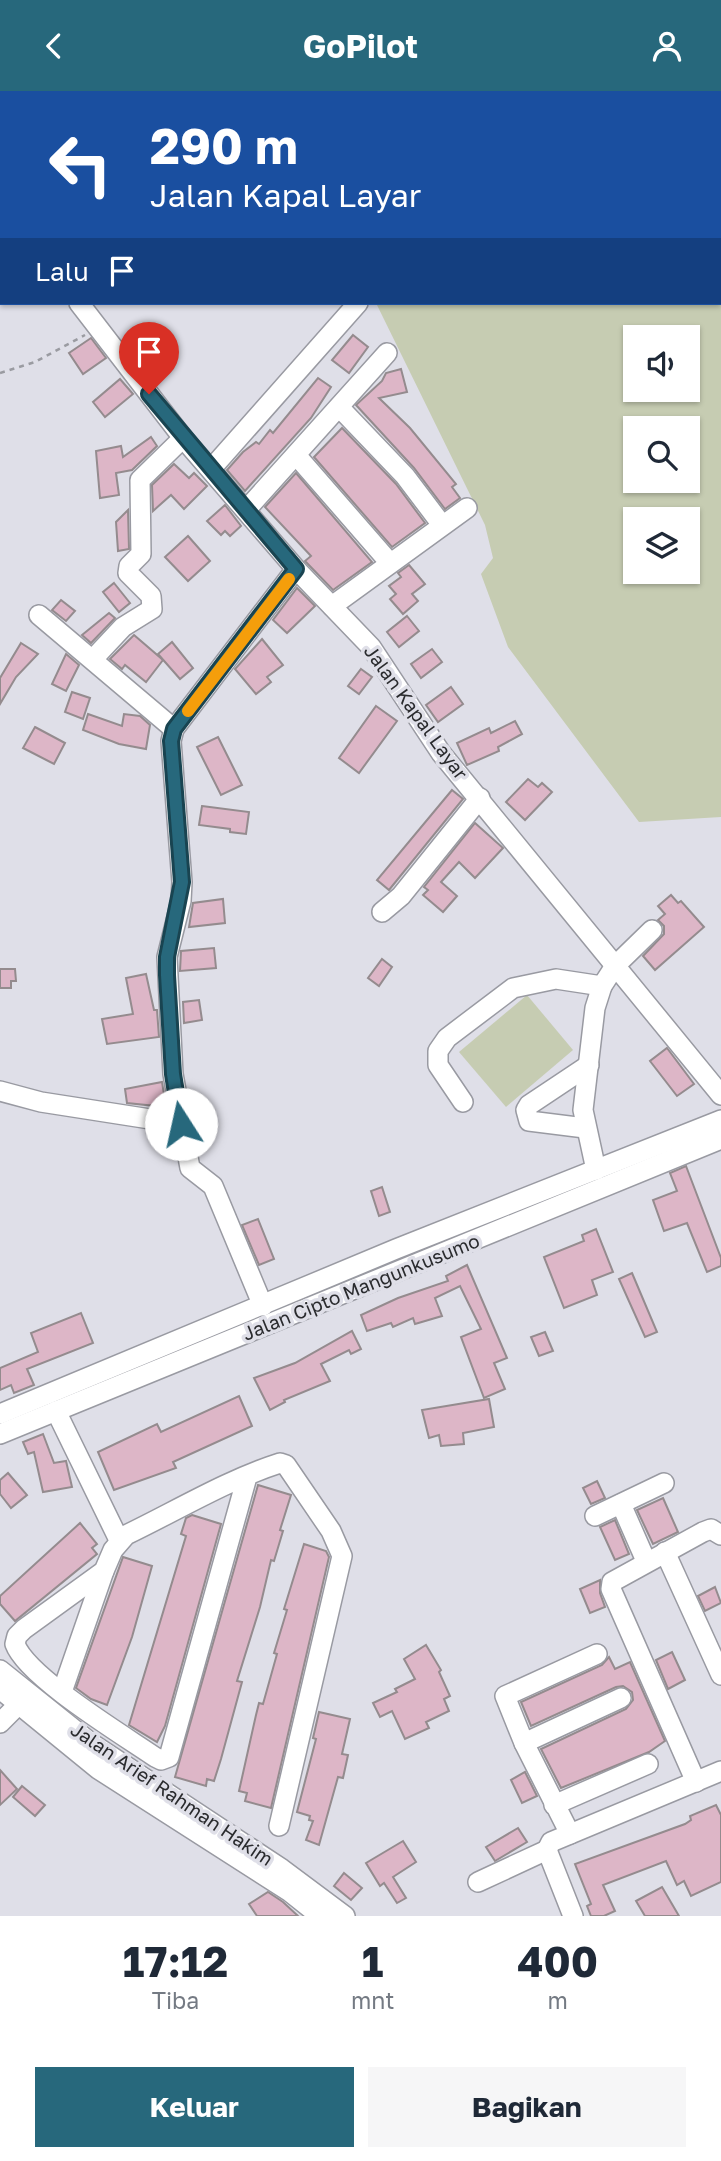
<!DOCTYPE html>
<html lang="id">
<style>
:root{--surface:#fff;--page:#f6f6f7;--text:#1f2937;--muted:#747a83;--accent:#27687c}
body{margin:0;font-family:"Golos Text",sans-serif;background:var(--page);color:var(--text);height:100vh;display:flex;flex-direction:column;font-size:26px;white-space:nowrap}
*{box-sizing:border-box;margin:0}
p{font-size:23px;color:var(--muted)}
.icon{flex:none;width:38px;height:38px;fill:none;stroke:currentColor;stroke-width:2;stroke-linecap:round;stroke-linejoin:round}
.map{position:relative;height:1825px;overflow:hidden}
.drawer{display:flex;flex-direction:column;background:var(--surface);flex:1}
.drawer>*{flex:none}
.top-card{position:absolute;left:0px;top:0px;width:721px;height:214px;box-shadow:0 2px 5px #0004;background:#1a4fa0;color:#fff;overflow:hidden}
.fabs{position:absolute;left:623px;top:234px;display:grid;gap:14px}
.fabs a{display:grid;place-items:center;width:77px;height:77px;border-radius:0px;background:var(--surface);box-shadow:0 2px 5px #0004;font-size:35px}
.pin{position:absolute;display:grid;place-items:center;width:60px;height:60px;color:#fff;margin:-72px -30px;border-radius:50% 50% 50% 0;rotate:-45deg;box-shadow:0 0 7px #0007}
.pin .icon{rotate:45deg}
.me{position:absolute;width:77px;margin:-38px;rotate:350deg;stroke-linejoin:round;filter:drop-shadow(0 0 5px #0008)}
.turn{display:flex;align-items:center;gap:24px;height:147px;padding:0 35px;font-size:32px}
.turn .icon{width:91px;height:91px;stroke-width:2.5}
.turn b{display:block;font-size:49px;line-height:60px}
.then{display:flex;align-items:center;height:66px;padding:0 35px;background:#0003;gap:14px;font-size:26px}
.eta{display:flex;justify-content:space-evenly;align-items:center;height:119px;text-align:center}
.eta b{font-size:42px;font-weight:700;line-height:49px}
.cta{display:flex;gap:14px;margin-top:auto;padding:14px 35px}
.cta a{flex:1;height:80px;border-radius:0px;background:var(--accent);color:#fff;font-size:28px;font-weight:700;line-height:80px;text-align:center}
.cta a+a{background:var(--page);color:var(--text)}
header{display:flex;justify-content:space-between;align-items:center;height:91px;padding:0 35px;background:var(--accent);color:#fff;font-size:32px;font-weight:700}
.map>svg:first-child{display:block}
</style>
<header><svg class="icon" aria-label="back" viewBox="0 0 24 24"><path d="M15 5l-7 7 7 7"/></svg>GoPilot<svg class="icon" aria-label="person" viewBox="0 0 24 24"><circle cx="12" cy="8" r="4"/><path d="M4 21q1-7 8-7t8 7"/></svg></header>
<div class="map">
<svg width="721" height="1825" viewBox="0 0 721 1825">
<rect width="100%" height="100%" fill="#dfdfe8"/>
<g fill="#c6ccb2" fill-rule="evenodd">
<path d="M206,0H721V726L639,731L508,556L481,483L493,467L485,434L376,212H719V2ZM635,247H688V299H635ZM635,338H688V390H635ZM635,429H688V481H635Z"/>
<path d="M527,904L573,959L506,1016L459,961Z"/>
</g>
<g fill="#ddb6c7" stroke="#948b8e" stroke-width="2">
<path d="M153,234L166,252L148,264L136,247Z"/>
<path d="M353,244L368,256L349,282L332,269Z"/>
<path d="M91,247L106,267L83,283L69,262Z"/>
<path d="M401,278L407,301L379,307L410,337L456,393L452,396L460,407L445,418L414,377L356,314L382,290L386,282Z"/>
<path d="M318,287L331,296L311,327L245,400L227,379L243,361L256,351L259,353L270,339L273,342Z"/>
<path d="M120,288L133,303L105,326L93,311Z"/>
<path d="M342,337L396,393L425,432L392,456L314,366Z"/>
<path d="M151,346L157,355L132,379L116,382L119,404L100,407L96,360L121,355L123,366Z"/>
<path d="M174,373L189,387L194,382L207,395L184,418L171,404L153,420L152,394Z"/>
<path d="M296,382L372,471L333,499L305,470L311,465L265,416Z"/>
<path d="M225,414L241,435L230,445L225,440L221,444L207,430Z"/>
<path d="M128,419L129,458L118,460L116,431Z"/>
<path d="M188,445L210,470L188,490L165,466Z"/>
<path d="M409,474L425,493L412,503L418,510L403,523L390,508L396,503L389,495L401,486L398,482Z"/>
<path d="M114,492L130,512L119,521L103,501Z"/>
<path d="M297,497L315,515L287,542L273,529Z"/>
<path d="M61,509L75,520L66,530L52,519Z"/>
<path d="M109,522L115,527L91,552L82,544Z"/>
<path d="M407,525L419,540L399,556L387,541Z"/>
<path d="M134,544L163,569L146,591L125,574L122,578L110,568Z"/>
<path d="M262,548L283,574L267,586L271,591L256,603L235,578Z"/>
<path d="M172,551L193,577L180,588L158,563Z"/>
<path d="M21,552L38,563L16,586L0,613V587Z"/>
<path d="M432,558L442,571L421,587L411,573Z"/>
<path d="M66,563L79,574L66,600L52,593Z"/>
<path d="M361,578L372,586L359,603L348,595Z"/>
<path d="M451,596L463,613L438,631L426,614Z"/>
<path d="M72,601L90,607L83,628L65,621Z"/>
<path d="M376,615L397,630L359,682L339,667Z"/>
<path d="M88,623L122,635L124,623L140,625L150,634L146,658L119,653L83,639Z"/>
<path d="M515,630L522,643L498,656L499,660L467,674L457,652L489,637L491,642Z"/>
<path d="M35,636L65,652L54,673L23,657Z"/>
<path d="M218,646L242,694L221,704L197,656Z"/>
<path d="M528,688L538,696L542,692L552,701L525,729L506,711Z"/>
<path d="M452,699L463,708L389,799L377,789Z"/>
<path d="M202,715L249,721L246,743L230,741V738L199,734Z"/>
<path d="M475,732L503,757L475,787L459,771L441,791L457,805L443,821L423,804L428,799L424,796Z"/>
<path d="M671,804L678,812L681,810L704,836L655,879L643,865L664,843V835L658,829L665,823L658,815Z"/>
<path d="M223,808L225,832L189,836L193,812Z"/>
<path d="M214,857L216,877L180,880L181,860Z"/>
<path d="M382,868L392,876L379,895L368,887Z"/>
<path d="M0,878H15L16,890H11V897H0Z"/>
<path d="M146,883L154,919H157L159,946L107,953L102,928L133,923L126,887Z"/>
<path d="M199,909L202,929L184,932L183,911Z"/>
<path d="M667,957L694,993L677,1005L650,970Z"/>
<path d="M162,991L166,1016L127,1012L125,998Z"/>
<path d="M686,1075L721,1167V1175L707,1181L687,1132L664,1140L653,1109L677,1100L670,1082Z"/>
<path d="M382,1096L390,1121L379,1125L371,1100Z"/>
<path d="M258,1128L274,1168L259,1174L242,1134Z"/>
<path d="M596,1138L613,1181L592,1189L597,1204L564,1217L544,1166L584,1150L582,1144Z"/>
<path d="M467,1174L507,1267L494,1272L505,1298L484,1307L461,1246L481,1238L460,1195L435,1207L442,1225L415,1233L413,1227L393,1236L391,1232L367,1240L361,1224L398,1207L448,1190L446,1185Z"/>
<path d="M632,1182L657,1241L645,1246L619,1188Z"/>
<path d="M81,1222L93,1252L27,1278L34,1294L14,1302L11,1294L0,1299V1277L38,1261L31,1242Z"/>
<path d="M352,1240L361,1258L351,1263L349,1259L321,1273L330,1290L284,1309L285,1311L270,1319L254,1287L295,1272Z"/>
<path d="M545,1241L553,1260L539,1265L531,1246Z"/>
<path d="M239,1305L252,1335L173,1371L176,1377L114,1399L98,1361L157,1333L161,1341Z"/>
<path d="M489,1308L494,1336L463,1342L464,1353L441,1355L439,1344L429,1347L422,1319Z"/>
<path d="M43,1343L54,1372L66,1370L72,1396L43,1401L34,1361L28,1363L23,1351Z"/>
<path d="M8,1382L27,1404L11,1417L0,1403V1389Z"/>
<path d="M597,1390L605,1407L591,1413L583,1397Z"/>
<path d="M258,1394L291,1404L280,1439L283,1440L274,1470L271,1469L260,1516L237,1590L242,1591L221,1668L214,1690L207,1688L206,1695L175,1686Z"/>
<path d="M663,1407L678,1441L653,1453L637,1419Z"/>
<path d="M192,1424L221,1433L165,1635L157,1651L129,1634L186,1445L181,1443L186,1427Z"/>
<path d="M615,1429L629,1463L615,1469L600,1436Z"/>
<path d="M80,1432L97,1453L92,1457L97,1463L15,1530L0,1513V1505Z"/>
<path d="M304,1453L326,1460L329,1466L271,1717L245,1710L247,1702L239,1700L256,1624L259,1612L263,1613L277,1563L274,1562L287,1519L284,1518Z"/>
<path d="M123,1466L152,1475L132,1546L107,1614L91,1608L76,1597Z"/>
<path d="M600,1489V1502L605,1516L590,1522L580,1498Z"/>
<path d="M715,1496L721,1512L705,1520L698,1505Z"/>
<path d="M426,1554L441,1579L439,1581L450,1605L444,1608L449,1620L426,1631L429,1637L405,1648L392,1620L380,1626L373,1612L397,1601L395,1598L415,1588L404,1568Z"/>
<path d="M672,1561L685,1589L668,1598L656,1569Z"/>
<path d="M609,1566L615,1578L630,1571L665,1650L649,1661L561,1697L541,1658L626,1618L633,1609L632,1601L623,1595L616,1596L531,1635L521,1611L602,1574Z"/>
<path d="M319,1621L350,1628L342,1663L348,1664L343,1687L338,1686L319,1754L306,1749L313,1730L309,1729L310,1725L297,1721L316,1648L313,1647Z"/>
<path d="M0,1679L17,1698L0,1714Z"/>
<path d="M525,1681L537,1705L522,1712L511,1689Z"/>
<path d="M22,1695L45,1714L35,1725L13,1706Z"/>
<path d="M716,1714L721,1724V1791L691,1805L684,1790L677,1794L666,1770L603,1794L615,1820L604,1825H591L587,1815L591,1813L575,1773L685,1733L691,1729L690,1725Z"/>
<path d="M518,1737L527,1751L495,1770L486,1756Z"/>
<path d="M403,1750L416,1771L393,1786L406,1807L397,1812L384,1792L380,1795L366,1772Z"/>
<path d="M344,1782L362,1797L351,1809L334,1795Z"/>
<path d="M662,1796L679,1825H645L636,1810Z"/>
<path d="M268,1801L283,1811L298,1825H257L249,1813Z"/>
</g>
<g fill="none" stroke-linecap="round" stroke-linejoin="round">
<g stroke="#999aa2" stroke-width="22">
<g id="minor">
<path d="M0,90L2,93"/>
<path d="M79,212L183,347L296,478L371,556L441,662L721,1004"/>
<path d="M339,316L405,385L442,434"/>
<path d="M296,364L390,472"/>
<path d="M212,377L358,212"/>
<path d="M246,419L387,262"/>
<path d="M332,515L467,417"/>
<path d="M39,524L174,638"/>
<path d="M93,568L123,536L152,518L151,505L128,482L129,475L141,463L140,389L183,347"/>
<path d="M382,821L401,805L480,707"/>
<path d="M0,1000L41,1011L182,1033"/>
<path d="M463,1011L438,974V960L447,947L513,897L556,888L602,895"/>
<path d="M585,1037L529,1030L526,1019L529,1014L589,974"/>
<path d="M596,1079L583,1019L595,917L602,895L615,875L652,839"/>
<path d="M263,1215L213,1095L190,1077L173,983L167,866L181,810L182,791L171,650L174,638L296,478"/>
<path d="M56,1320L119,1449"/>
<path d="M0,1323L396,1158L721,1029"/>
<path d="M0,1343L721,1048"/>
<path d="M247,1386L169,1666L161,1669L155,1666C123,1644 27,1586 15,1553L17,1545L24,1538L104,1480L113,1459L126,1444C176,1420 227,1389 280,1372L286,1374L331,1440L342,1465L279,1735"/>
<path d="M621,1413L646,1470"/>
<path d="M595,1425L664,1392"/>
<path d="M665,1461L721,1584"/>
<path d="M0,1579L91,1652L282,1778L345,1825"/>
<path d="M0,1598L98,1678L290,1801L320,1825"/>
<path d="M62,1601L104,1480"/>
<path d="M0,1632L19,1613"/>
<path d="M524,1652L621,1607"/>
<path d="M696,1691L611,1498L612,1491L703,1441L711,1438L721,1444"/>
<path d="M554,1714L648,1673"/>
<path d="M570,1743L524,1652L505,1605L597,1563"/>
<path d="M478,1791L547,1759"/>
<path d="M573,1825L547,1759L551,1751L721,1680"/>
</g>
</g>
<path stroke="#9a9ba1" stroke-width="2.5" stroke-dasharray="5 5" stroke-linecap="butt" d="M0,282L35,271L85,244"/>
<use href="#minor" stroke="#fff" stroke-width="19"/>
</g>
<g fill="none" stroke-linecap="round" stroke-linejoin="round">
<g stroke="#194451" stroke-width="18">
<path id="route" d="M149,303L296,478L174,638L171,650L182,791L167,866V884L173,983L181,1033"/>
</g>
<use href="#route" stroke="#27687c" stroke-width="12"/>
<path stroke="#f59e0b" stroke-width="12" d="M188,620L289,488"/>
</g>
<g text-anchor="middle" stroke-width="7" stroke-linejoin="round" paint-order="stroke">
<g font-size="19" fill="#2a2b2e" stroke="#dfdfe8">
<text transform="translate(416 621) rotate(54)" y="7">Jalan Kapal Layar</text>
<text transform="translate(361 1196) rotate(-22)" y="7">Jalan Cipto Mangunkusumo</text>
<text transform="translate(172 1703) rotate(34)" y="7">Jalan Arief Rahman Hakim</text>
</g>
</g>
</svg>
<div class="fabs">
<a><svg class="icon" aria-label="sound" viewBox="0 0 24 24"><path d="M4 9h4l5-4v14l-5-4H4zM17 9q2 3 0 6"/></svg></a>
<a><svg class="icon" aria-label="search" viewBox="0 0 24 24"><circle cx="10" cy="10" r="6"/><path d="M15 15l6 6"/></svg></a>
<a><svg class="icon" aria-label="layers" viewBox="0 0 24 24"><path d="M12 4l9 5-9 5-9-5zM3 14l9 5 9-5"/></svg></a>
</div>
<div class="pin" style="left:149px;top:303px;background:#d93025"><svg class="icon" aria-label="arrive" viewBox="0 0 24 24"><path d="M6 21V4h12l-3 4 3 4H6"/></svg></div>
<svg class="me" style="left:181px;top:1033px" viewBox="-20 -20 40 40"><circle r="19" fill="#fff"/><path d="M0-13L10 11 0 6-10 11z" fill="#27687c"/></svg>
<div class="top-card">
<div class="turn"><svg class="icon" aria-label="left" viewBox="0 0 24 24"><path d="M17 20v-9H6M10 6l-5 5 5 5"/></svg><div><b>290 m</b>Jalan Kapal Layar</div></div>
<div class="then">Lalu<svg class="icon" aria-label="arrive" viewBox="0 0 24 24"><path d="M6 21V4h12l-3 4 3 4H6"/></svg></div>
</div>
</div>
<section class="drawer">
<div class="eta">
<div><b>17:12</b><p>Tiba</p></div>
<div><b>1</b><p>mnt</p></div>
<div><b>400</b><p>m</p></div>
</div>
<div class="cta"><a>Keluar</a><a>Bagikan</a></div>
</section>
